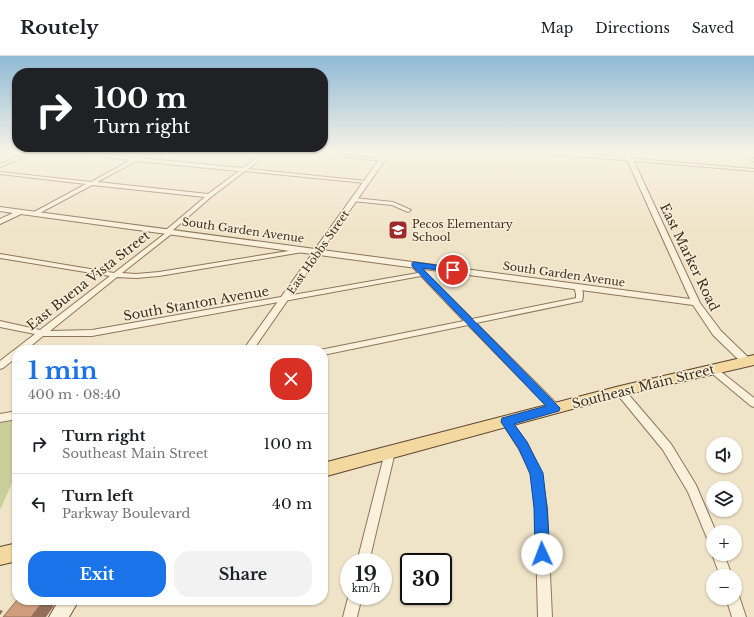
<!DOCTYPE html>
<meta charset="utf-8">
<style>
:root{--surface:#fff;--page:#f2f2f2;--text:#202124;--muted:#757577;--line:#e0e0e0;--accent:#1a73e8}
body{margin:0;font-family:"Libre Baskerville",serif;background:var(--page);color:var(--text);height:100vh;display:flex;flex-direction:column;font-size:15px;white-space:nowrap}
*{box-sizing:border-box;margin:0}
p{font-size:13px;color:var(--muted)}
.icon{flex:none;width:22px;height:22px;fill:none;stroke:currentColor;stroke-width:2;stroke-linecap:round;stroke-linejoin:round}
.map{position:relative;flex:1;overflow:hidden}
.panel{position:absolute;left:12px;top:289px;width:316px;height:260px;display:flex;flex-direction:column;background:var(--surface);border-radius:16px;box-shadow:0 1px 3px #0004}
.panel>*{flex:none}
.banner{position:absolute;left:12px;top:12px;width:316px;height:84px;border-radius:16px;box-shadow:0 1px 3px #0004;background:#202124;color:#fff;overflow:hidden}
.fabs{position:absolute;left:706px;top:381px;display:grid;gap:8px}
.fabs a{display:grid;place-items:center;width:36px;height:36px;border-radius:50%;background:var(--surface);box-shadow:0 1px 3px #0004;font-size:20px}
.speed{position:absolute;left:340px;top:497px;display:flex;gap:8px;font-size:20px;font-weight:700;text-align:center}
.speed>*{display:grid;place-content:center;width:52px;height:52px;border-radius:50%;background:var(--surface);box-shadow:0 1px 3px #0004;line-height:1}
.speed small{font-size:10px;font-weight:400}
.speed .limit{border:2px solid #111;border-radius:6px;background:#fff;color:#111}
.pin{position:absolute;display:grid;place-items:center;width:34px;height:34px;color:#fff;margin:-17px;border:2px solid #fff;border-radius:50%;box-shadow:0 1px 4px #0007}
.me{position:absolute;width:44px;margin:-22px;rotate:358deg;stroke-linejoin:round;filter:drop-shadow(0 0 3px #0008)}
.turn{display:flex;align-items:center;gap:14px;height:84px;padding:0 16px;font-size:18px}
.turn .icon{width:52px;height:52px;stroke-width:2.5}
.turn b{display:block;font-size:28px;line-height:34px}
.round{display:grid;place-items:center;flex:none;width:42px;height:42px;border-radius:16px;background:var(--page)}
.overview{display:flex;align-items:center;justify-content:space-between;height:68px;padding:0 16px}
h1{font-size:24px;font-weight:700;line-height:30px;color:var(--accent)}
.primary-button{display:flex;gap:8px;margin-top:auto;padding:8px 16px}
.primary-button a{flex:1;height:46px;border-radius:16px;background:var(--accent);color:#fff;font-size:16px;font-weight:700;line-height:46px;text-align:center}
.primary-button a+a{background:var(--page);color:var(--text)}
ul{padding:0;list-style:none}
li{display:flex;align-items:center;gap:12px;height:60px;padding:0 16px;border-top:1px solid var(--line)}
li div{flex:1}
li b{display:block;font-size:15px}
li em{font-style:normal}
header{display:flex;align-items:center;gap:24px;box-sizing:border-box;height:56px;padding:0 20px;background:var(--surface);border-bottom:1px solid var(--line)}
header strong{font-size:19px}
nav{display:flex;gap:22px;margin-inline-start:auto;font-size:14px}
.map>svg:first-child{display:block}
</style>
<header>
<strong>Routely</strong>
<nav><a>Map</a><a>Directions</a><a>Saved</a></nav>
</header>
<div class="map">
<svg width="754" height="561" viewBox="0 0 754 561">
<rect width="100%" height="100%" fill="#f0e4c8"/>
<path fill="#c9cf9b" d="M17,364V416L0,454V367Z"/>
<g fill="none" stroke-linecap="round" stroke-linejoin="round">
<g stroke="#8d765c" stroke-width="2">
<g id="minor">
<path d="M27,97H33L0,111V108Z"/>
<path d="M72,97H87L135,102L144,97H149L140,102L243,112L263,97H268L248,113L366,125L368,126L366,127L245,115L211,141L173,174L175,175L174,176L122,217L136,218L159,216L307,192L310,194L309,195L159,220L136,222L117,221L50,275L92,274L418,217L411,209L414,207L426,217L472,263L576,242V238L574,230L577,228C583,230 584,239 582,245L476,267L558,349L560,352L558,355L555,356L552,355L468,269L323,299V294H320L464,265L421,220L92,280H43L26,294H17V301L3,312L0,313V305L35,278L0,271V265L40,274L110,220L0,202V198L114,217L167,176L165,175L166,174L205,141L92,129L36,159L33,157L34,156L86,128L0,118V116L91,126L131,104ZM136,105L239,115L208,138L97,126Z"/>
<path d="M306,97H322L382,103L384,104L382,105Z"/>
<path d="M550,97H568L754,113V115L552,98Z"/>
<path d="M744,97H748L754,103V106Z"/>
<path d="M354,142L393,146L411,154L408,156L392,149L352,145V143Z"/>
<path d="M712,310L715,311L754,342V351L751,350L709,315L708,313L709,311Z"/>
<path d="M620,331L623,332L671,388L696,429L716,476H713V489L709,487L688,436L663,394L617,338L615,335L617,332Z"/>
<path d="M17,355V363L0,366V358Z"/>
<path d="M506,361L509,362L527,387L541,417L547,452L552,561H538L535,452L531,417L519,393L501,365L503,362Z"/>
<path d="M390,391L394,393L395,396L369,506H357L385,396L386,393Z"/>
<path d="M713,495V498H724L732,520H720L712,498Z"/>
<path d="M735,536L738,537L746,561H732L726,542H735Z"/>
<path d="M349,538V540H362L357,561H343Z"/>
</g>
</g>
<g stroke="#8d765c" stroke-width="2">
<path id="tertiary" d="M384,97H390L322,194L690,243L624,97H630L700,247L721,275L752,305L751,308H743L713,279L693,249L319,199L253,294H243L312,198L21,158L0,168V163L13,157L0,155V151L315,193Z"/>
</g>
<g stroke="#6f573f" stroke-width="2">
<path id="secondary" d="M59,544H79L69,561H49Z"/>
</g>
<g stroke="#5b4430" stroke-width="2">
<g id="primary">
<path d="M754,299V309L620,340L323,421V407L620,330Z"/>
<path d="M17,487V505L0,509V491Z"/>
</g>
</g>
<use href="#minor" fill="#faf1dc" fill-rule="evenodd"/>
<use href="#tertiary" fill="#faf1dc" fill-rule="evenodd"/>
<use href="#secondary" fill="#faf1dc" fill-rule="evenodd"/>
<use href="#primary" fill="#f3d9a0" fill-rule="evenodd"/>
</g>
<g fill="#916f58">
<path d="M44,544L54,550L46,561H31Z"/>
<path d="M0,554L3,555L0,559Z"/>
</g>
<path fill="#cf9f7d" stroke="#916f58" d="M17,544H44L31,561H3Z"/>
<linearGradient id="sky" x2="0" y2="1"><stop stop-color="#8fbad6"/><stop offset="0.55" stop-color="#f8f3e6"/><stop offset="1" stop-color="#f8f3e6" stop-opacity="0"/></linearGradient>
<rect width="754" height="176" fill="url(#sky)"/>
<path fill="#1a73e8" stroke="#114b97" d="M414,206L456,212V215L453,216L422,212L560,352L559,355L514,368L527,386L543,417L547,452L550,498L547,504L542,506L537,504L535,498L534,452L530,418L519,393L501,366L502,362L506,361L546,350L412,210V207Z"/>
<defs>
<g id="school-square" transform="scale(1)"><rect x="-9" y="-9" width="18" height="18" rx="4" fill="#9e2a2b" stroke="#f7eed8"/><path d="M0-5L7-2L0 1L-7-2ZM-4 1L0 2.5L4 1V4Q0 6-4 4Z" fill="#fff"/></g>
</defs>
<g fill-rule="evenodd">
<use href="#school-square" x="398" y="174"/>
</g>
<g text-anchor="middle" stroke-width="3" stroke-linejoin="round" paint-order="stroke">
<g font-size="11" fill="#3d2e20" stroke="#f7eed8" text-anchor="start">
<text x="412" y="172">Pecos Elementary<tspan x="412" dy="13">School</tspan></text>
</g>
<g font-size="11" fill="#3d2e20" stroke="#f7eed8">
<text transform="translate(243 174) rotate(8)" y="4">South Garden Avenue</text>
<text transform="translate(318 196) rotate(-55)" y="4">East Hobbs Street</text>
<text transform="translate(564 218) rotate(8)" y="4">South Garden Avenue</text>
</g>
<g font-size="13" fill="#3d2e20" stroke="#f7eed8">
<text transform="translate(690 201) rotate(64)" y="5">East Marker Road</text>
<text transform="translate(88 224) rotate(-38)" y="5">East Buena Vista Street</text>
<text transform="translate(196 247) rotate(-10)" y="5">South Stanton Avenue</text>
<text transform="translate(643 330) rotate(-14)" y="5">Southeast Main Street</text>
</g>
</g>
</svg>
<div class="fabs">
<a><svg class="icon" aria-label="sound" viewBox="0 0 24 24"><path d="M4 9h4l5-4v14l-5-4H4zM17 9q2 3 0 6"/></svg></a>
<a><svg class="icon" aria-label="layers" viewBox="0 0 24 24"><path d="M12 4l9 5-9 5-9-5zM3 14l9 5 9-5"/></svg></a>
<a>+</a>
<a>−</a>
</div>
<div class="speed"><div>19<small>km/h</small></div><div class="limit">30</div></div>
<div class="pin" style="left:453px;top:214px;background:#d93025"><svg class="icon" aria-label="arrive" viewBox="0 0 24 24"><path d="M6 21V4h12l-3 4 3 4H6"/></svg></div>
<svg class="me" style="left:542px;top:498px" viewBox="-20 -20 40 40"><circle r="19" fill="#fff"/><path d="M0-13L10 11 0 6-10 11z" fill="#1a73e8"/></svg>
<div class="banner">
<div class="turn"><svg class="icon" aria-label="right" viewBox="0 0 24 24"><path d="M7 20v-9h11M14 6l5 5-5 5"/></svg><div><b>100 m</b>Turn right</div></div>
</div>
<section class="panel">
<div class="overview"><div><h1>1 min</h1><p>400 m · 08:40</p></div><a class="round" style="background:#d93025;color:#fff"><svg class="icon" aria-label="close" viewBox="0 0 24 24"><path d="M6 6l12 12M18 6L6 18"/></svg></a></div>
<ul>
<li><svg class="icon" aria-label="right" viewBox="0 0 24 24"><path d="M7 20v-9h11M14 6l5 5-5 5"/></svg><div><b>Turn right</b><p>Southeast Main Street</p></div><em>100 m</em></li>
<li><svg class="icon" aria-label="left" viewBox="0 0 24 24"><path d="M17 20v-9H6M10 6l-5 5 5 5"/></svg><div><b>Turn left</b><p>Parkway Boulevard</p></div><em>40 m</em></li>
</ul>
<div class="primary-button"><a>Exit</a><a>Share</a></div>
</section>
</div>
